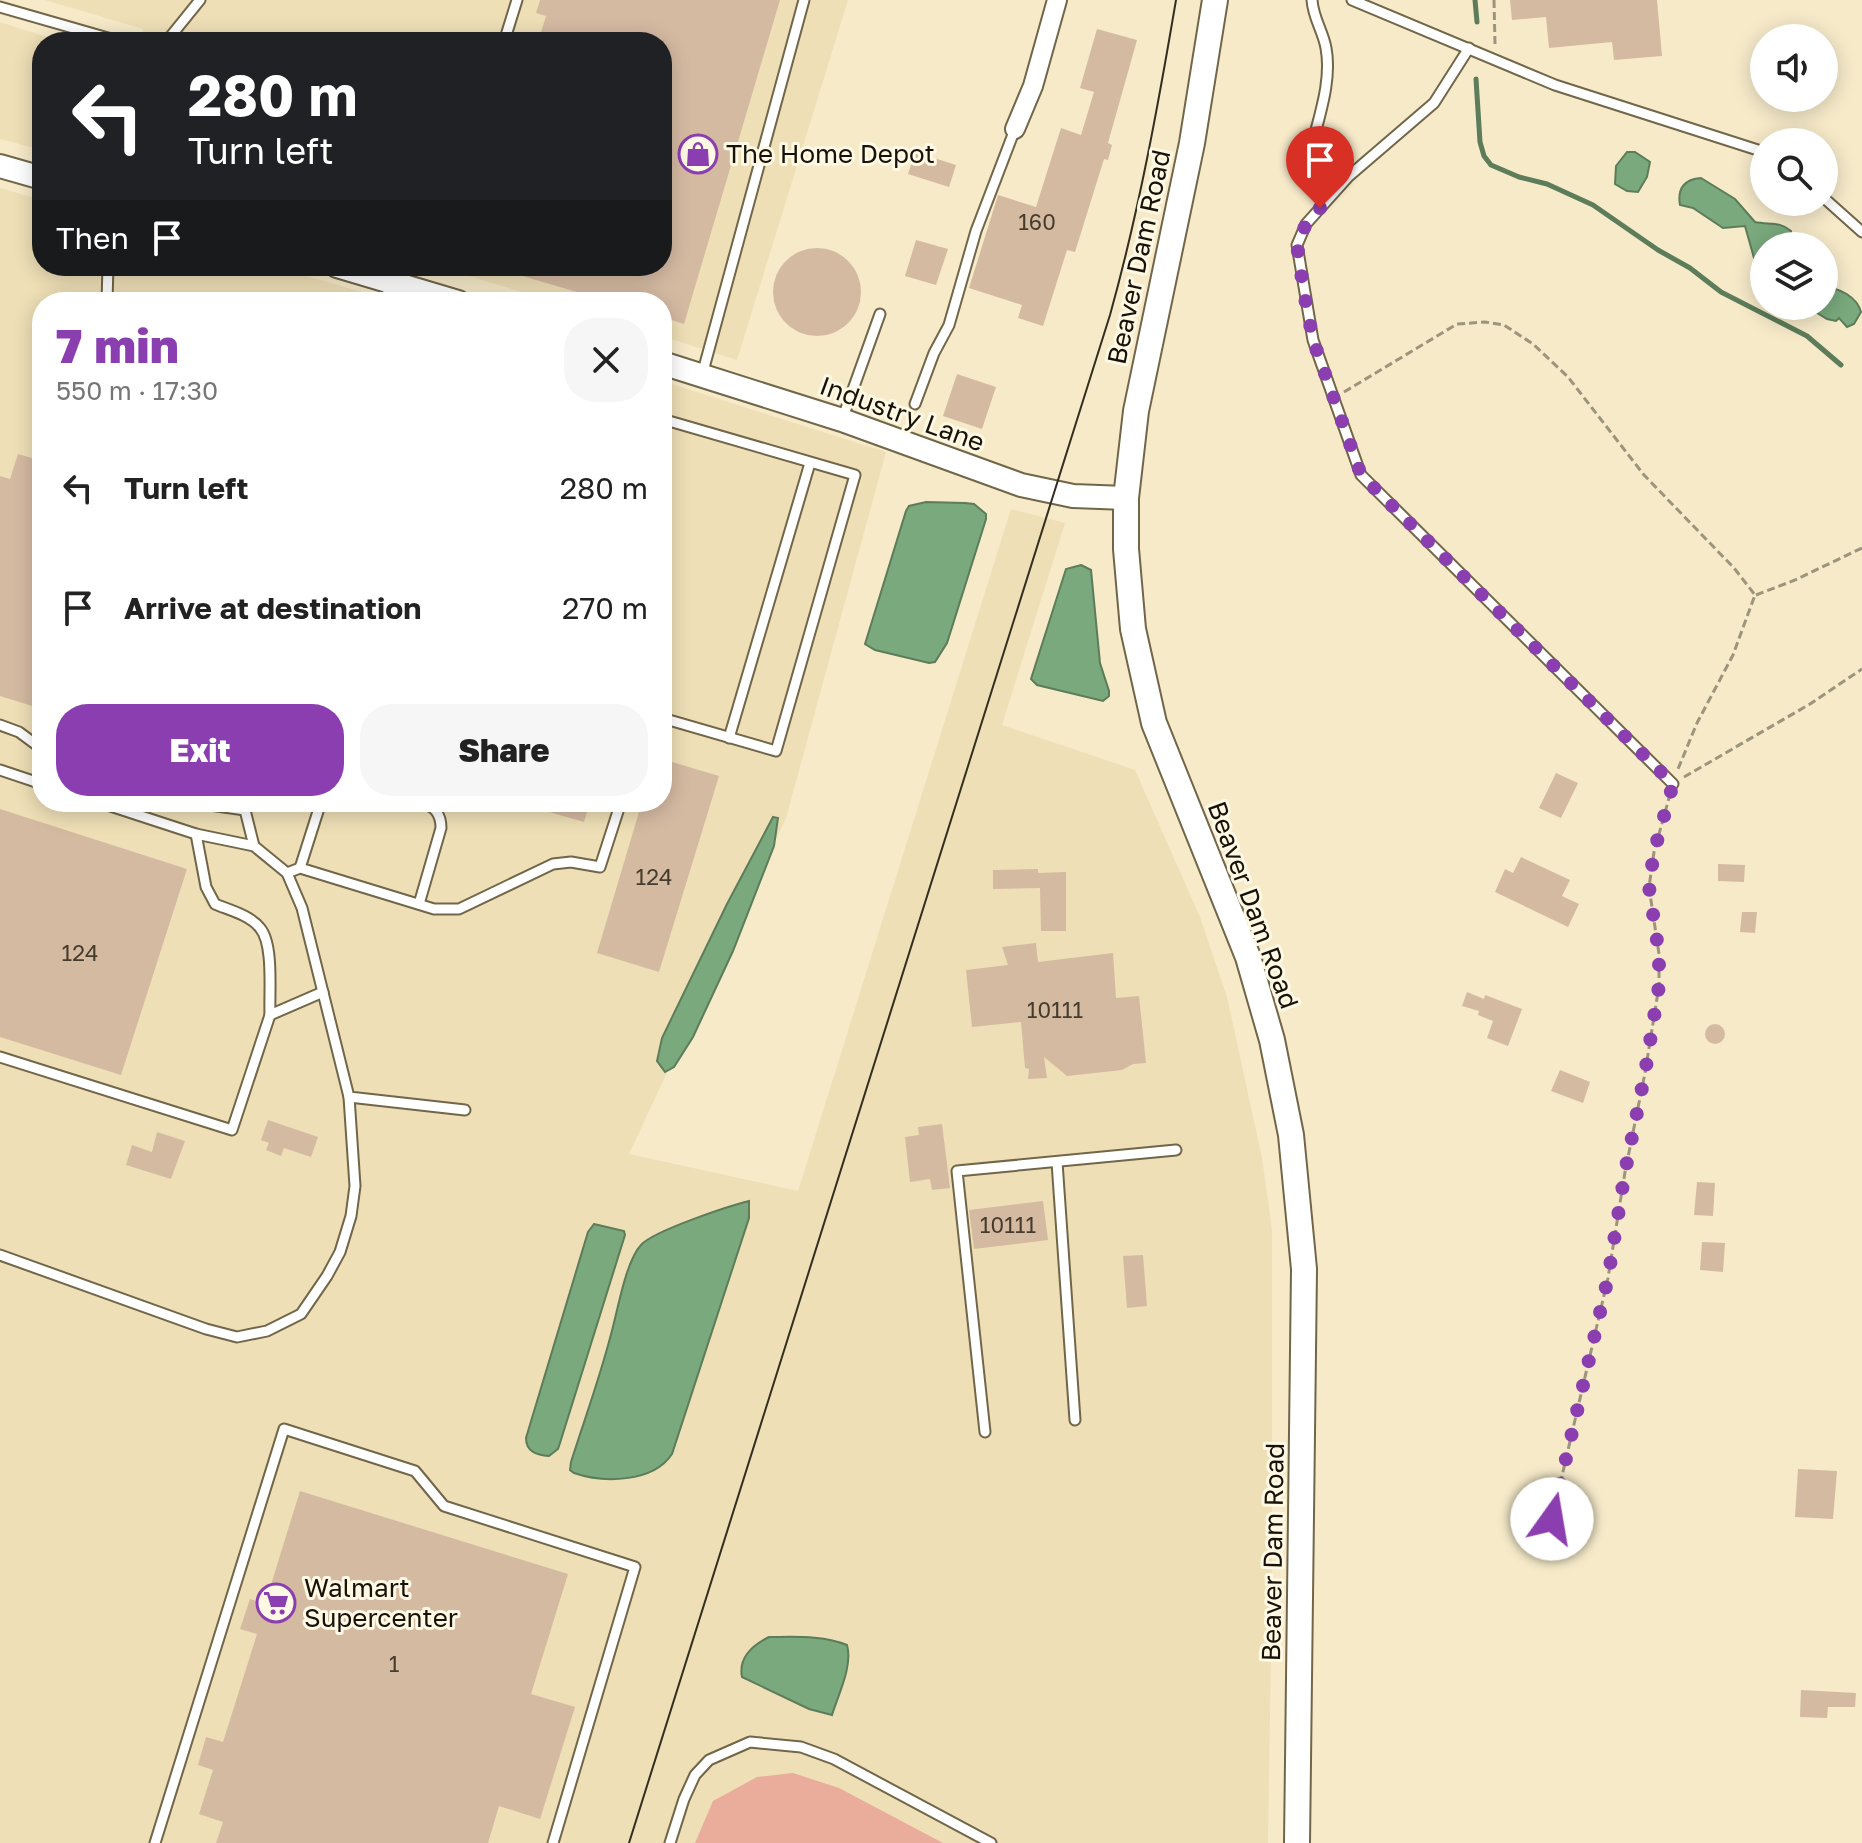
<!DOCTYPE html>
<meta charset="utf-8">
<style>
:root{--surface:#fff;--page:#f6f6f6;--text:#222;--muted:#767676;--accent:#8a3eaf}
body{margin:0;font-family:"Golos Text",sans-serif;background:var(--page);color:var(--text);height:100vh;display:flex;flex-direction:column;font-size:30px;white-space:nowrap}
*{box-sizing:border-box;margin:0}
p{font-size:26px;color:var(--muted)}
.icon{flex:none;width:44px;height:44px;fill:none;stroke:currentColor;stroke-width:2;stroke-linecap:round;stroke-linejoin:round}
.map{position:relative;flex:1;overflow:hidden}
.side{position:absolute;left:32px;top:292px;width:640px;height:520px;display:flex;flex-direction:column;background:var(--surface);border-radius:32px;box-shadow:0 4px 20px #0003}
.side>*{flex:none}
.hud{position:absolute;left:32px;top:32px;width:640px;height:244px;border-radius:32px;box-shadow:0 4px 20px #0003;background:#202124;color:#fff;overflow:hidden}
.controls{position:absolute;left:1750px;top:24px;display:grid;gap:16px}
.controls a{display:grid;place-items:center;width:88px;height:88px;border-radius:50%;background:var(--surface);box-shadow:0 4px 20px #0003;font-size:40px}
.pin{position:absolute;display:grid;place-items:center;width:68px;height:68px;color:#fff;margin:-82px -34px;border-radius:50% 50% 50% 0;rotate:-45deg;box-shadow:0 0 8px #0007}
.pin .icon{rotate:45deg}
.me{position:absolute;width:88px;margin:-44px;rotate:13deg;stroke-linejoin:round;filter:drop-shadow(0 0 6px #0008)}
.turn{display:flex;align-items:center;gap:28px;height:168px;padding:0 24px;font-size:36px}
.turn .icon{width:104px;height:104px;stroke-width:2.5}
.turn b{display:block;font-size:56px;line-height:68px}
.then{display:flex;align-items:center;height:76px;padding:0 24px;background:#0003;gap:16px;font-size:30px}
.round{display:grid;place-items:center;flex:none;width:84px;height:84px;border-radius:32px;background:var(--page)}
.headline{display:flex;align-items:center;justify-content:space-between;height:136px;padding:0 24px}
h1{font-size:48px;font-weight:800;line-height:60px;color:var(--accent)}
.primary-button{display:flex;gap:16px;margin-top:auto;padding:16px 24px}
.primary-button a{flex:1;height:92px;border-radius:32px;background:var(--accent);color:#fff;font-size:32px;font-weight:800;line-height:92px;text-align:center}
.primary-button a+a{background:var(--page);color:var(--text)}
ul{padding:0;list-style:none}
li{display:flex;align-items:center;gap:24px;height:120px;padding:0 24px}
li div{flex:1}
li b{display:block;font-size:30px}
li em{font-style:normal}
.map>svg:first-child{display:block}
</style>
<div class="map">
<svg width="1862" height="1843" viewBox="0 0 1862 1843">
<rect width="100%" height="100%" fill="#f6eac9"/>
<g fill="#eedfb6">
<path d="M45,0H848L737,360L662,336V302H554L437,266H662V42H142L143,29Z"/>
<path d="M0,22L63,42H42V150L0,139Z"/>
<path d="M0,188L42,200V266H272L396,302H42V802H662V381L886,452L786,818L629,1154L798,1191L1011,509L1065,523L1002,725L1135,770L1200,917L1227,997L1262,1158L1272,1230V1583L1268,1843H0Z"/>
</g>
<path fill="#eaac9b" d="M793,1773L839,1788L943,1843H695L713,1801L757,1777Z"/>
<g fill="#7aa97d" stroke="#5c7c5a" stroke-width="2">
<path d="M1627,152H1635L1650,162L1647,177L1638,192L1627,191L1615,184L1616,166Z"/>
<path d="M1701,178L1735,199L1755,222C1769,225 1780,221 1791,231L1790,246H1764V276L1754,258L1745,226L1723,228L1693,208L1680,205C1677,188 1685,179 1701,178Z"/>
<path d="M1824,287C1840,288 1857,297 1861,312L1854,324L1847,327L1839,318L1836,321L1827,319L1806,306H1824Z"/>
<path d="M926,502L965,503L974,504L986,514V519L947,643L935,662L929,663L875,650L865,644L906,511L909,506Z"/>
<path d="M1081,565L1091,570L1100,663L1109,691V696L1103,701L1037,685L1031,679L1066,569Z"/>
<path d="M773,817L778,818L774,846L733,951L693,1037L674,1067L665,1072L657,1061L662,1038L727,904Z"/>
<path d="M749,1201V1218L672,1454C653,1483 603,1483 574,1473L570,1470L571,1462C584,1421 599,1380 610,1338C617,1315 625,1262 641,1245C653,1231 729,1206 749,1201Z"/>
<path d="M594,1224L624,1231L625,1235L560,1443L558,1449L549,1456C537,1455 526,1452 526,1438L588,1232Z"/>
<path d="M769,1637C794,1637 824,1635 847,1645C853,1666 838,1695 832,1715L809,1709L742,1677C738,1657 753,1645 769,1637Z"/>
</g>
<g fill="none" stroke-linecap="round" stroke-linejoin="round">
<g stroke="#5c7c5a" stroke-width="5">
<path d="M1475,0L1477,22"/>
<path d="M1476,79L1480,142L1484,156L1491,165L1519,177L1547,184L1593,205L1658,250L1690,268L1721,292L1807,336L1841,365"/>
</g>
</g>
<g fill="#d5baa2">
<path d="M540,0H780L684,324L662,317V302H611L502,270L503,266H662V42H538L546,16L536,13Z"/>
<path d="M1510,0H1657L1662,56L1614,60L1612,42L1549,48L1546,17L1512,20Z"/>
<path d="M1097,29L1137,40L1108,143L1112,145L1108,160L1104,159L1075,252L1067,250L1043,326L1018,318L1022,305L969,288L998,195L1036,207L1061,128L1081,135L1094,92L1080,88Z"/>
<path d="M915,152L956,165L949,187L908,174Z"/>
<path d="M916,240L948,249L936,285L905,276Z"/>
<circle cx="817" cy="292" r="44"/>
<path d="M957,374L996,387L982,429L943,416Z"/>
<path d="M18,454L42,461V709L0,696V476L10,479Z"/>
<path d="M662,759L719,776L659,972L597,953L642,802H662Z"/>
<path d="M1556,773L1578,783L1561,818L1539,808Z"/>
<path d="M528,802H590L584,822L528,806Z"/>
<path d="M0,809L187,869L121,1075L0,1037Z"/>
<path d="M1521,857L1570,880L1562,896L1579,904L1568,927L1495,892L1505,869L1513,873Z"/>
<path d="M1718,864L1745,865L1744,882L1718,881Z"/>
<path d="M1038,869V873L1066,872V931H1041L1040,888L993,889V870Z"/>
<path d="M1742,912H1757L1755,933L1740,932Z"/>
<path d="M1036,943L1038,962L1113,953L1116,998L1139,996L1146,1063L1133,1064L1122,1070L1067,1076L1044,1057L1047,1078L1028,1079L1029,1069L1025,1068L1021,1022L972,1027L966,970L1008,965L1002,947Z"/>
<path d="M1467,992L1484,999L1485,995L1522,1009L1508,1046L1487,1038L1493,1021L1478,1015L1479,1011L1462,1006Z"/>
<circle cx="1715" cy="1034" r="10"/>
<path d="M1560,1070L1590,1082L1583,1103L1551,1091Z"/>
<path d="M268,1120L318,1137L311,1157L284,1148L281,1156L266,1150L269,1143L261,1140Z"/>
<path d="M942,1124L950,1188L932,1190L930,1179L910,1182L905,1137L919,1135L918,1127Z"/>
<path d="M157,1132L185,1141L171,1179L126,1165L132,1145L152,1152Z"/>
<path d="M1697,1182L1715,1183L1713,1216L1694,1215Z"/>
<path d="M1043,1201L1048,1240L974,1249L969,1210Z"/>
<path d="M1702,1242L1725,1243L1723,1272L1700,1270Z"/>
<path d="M1143,1255L1147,1306L1127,1308L1123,1256Z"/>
<path d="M1798,1469L1837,1471L1833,1519L1795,1517Z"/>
<path d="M300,1491L568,1574L531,1694L575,1707L540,1819L499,1806L488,1843H216L223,1822L199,1814L213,1770L198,1765L206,1737L223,1742L257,1634L240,1629L250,1599L265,1604Z"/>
<path d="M1801,1690L1856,1693L1855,1707H1828L1827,1718L1800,1717Z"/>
</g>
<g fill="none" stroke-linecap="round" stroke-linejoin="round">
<g stroke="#716649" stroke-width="13">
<g id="service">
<path d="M1312,0C1313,18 1323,31 1326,48C1331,75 1323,104 1316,130"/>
<path d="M1352,0L1555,85L1764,152"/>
<path d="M0,7L122,42"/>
<path d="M166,42L200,0"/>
<path d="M504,42L517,0"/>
<path d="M1469,48L1434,103L1349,176L1306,224L1297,245L1313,340L1361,475L1673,784"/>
<path d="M1824,198L1862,232"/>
<path d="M107,302L108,266"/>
<path d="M385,302L391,282"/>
<path d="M702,375L804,0"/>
<path d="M915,404L934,353L949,325L976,231L1015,129"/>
<path d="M662,419L855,475L776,751L662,718"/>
<path d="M842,420L880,314"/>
<path d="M0,725L19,732L42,749"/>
<path d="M729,738L810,463"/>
<path d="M0,770L42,784"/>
<path d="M98,802L196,834L254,846L287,873L302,908L349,1097L465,1110"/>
<path d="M189,802L245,810"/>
<path d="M243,802L254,846"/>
<path d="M196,834L206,887L215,904C229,910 250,915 260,928C274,944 269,993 270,1015"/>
<path d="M300,868L321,802"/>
<path d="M287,873L300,868L434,909H459L553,864L571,862L600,867L621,802"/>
<path d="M419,904L441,828C441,813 434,806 420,802"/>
<path d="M0,1057L232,1130L270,1015L323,992"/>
<path d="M1057,1162L1075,1420"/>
<path d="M0,1255L206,1329L237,1337L267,1331L301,1314L327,1276L340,1252L351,1216L355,1186L349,1097"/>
<path d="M985,1432L957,1171L1176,1150"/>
<path d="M155,1843L284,1429L415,1471L444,1506L635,1567L553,1843"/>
<path d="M670,1843L684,1799L695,1775L709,1760L750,1742L801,1747L834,1759L991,1843"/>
</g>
</g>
<g stroke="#716649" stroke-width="22">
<path id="minor" d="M1015,129L1033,86L1057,0"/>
</g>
<g stroke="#716649" stroke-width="26">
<g id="tertiary">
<path d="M0,166L42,178"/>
<path d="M337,266L458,302"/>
<path d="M662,363L842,420L1021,485L1073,496L1126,498"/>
</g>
</g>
<g stroke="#716649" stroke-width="28">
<path id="secondary" d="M1215,0L1192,143L1136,411L1126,498V549L1133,629L1154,723L1248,957L1272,1040L1291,1135L1304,1269L1297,1843"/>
</g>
<g stroke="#9d947c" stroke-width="3" stroke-dasharray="8 4" stroke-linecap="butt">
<path d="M1494,0L1495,44"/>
<path d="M1344,392L1457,324L1485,322L1504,325L1533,344L1568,377L1644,475L1734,568L1755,595L1733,655L1697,723L1678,769"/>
<path d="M1756,595L1795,580L1862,548"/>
<path d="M1684,777L1810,704L1862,669"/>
<path d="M1552,1519L1608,1278L1625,1172L1645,1073L1659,986V954L1649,887L1654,852L1669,798"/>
</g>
<use href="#service" stroke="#fff" stroke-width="9"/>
<use href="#minor" stroke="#fff" stroke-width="18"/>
<use href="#tertiary" stroke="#fff" stroke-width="22"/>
<use href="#secondary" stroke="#fff" stroke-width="24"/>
<path stroke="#332e20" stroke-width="2" d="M629,1843L1110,315C1139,211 1158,106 1176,0"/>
</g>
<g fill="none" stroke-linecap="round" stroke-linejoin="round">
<path stroke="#8a3eaf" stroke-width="14" stroke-dasharray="0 25.2" d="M1320,208L1306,224L1297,245L1304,293L1313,340L1361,475L1673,784L1654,852L1649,887L1659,954V986L1645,1073L1625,1172L1608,1278L1552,1519"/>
</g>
<defs>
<g id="shop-ring" transform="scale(2)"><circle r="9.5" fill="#fff8e4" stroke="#8a3eaf" stroke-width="1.5"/><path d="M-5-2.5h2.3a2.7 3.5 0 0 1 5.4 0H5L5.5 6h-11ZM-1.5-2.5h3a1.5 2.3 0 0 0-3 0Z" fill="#8a3eaf"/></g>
<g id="supermarket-ring" transform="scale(2)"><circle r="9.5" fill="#fff8e4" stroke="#8a3eaf" stroke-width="1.5"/><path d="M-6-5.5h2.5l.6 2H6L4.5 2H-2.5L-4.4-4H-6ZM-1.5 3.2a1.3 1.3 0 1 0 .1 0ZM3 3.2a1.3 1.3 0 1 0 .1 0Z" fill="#8a3eaf"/></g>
</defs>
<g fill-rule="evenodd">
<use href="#shop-ring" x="698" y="154"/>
<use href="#supermarket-ring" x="276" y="1603"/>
</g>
<g text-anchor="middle" stroke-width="6" stroke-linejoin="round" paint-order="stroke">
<g font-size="22" fill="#463c2e">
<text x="1037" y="230">160</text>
<text x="654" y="885">124</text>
<text x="80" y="961">124</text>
<text x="1055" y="1018">10111</text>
<text x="1008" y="1233">10111</text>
<text x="394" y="1672">1</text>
</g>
<g font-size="26" fill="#161207" stroke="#fff8e4" text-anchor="start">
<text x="726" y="163">The Home Depot</text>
<text x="304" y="1597">Walmart<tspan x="304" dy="30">Supercenter</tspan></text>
</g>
<g font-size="26" fill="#161207" stroke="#fff8e4">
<text transform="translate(1139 257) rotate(-78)" y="9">Beaver Dam Road</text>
<text transform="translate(902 414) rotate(20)" y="9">Industry Lane</text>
<text transform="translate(1253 905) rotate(70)" y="9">Beaver Dam Road</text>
<text transform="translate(1273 1552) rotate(-89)" y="9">Beaver Dam Road</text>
</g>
</g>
</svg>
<div class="controls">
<a><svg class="icon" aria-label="sound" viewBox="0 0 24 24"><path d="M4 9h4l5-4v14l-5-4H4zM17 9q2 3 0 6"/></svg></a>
<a><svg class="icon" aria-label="search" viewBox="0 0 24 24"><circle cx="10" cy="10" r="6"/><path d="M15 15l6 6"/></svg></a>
<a><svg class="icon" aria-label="layers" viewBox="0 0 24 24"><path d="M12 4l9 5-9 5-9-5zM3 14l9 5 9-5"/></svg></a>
</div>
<div class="pin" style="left:1320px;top:208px;background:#d93025"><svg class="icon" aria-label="arrive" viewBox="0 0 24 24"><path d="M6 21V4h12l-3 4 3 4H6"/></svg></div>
<svg class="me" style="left:1552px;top:1519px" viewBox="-20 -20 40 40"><circle r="19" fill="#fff"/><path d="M0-13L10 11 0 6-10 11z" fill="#8a3eaf"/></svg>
<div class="hud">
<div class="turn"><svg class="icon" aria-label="left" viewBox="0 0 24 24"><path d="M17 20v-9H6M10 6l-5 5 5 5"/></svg><div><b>280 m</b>Turn left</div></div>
<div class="then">Then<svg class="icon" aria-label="arrive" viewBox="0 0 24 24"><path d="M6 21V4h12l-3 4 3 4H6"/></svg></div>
</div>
<section class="side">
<div class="headline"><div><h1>7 min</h1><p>550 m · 17:30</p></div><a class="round"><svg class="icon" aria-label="close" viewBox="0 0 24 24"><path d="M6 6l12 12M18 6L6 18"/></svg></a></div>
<ul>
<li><svg class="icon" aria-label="left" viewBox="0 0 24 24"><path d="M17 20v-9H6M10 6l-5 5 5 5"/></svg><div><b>Turn left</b></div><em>280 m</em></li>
<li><svg class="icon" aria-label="arrive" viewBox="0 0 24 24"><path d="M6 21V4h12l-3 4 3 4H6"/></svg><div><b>Arrive at destination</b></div><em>270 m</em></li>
</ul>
<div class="primary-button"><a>Exit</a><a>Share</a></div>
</section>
</div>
